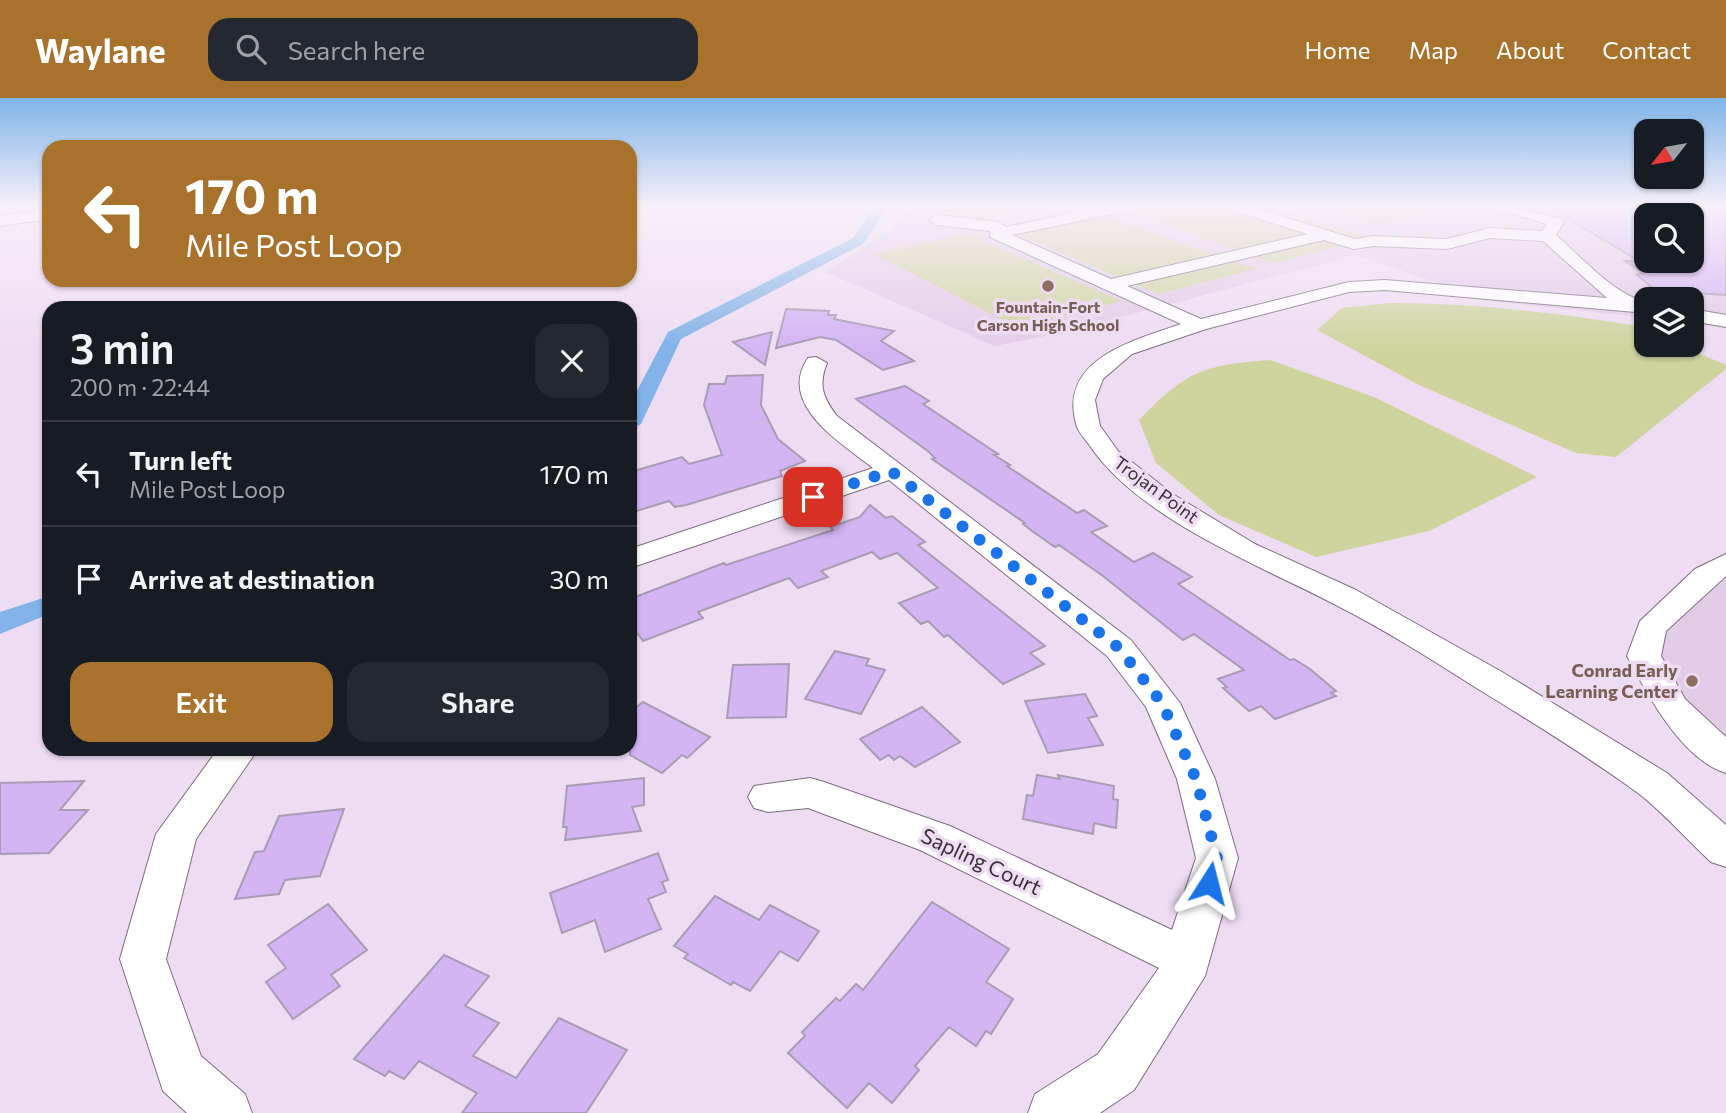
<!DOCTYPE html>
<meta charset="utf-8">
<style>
:root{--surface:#171b24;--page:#242831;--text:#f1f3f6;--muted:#9ea1a6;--line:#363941;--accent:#a8722c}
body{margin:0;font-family:Commissioner,sans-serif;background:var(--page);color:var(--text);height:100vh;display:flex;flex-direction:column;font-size:26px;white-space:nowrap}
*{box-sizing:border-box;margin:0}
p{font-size:23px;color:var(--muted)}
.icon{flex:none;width:38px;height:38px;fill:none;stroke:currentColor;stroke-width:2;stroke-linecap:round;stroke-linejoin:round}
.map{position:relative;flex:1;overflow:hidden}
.panel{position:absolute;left:42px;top:203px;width:595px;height:455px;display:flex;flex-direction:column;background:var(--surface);border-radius:21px;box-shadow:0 2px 5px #0004}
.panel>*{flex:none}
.top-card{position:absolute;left:42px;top:42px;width:595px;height:147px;border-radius:21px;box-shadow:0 2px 5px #0004;background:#a8722c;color:#fff;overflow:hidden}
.needle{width:46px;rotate:239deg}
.tools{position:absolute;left:1634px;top:21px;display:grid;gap:14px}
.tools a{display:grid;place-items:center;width:70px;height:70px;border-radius:14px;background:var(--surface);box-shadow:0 2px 5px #0004;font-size:35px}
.pin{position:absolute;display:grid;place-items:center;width:60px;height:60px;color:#fff;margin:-30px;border-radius:14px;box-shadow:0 4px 10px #0006}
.me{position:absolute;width:77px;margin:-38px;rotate:9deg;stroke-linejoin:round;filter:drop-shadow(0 0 5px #0008)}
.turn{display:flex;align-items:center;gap:24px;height:147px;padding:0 28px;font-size:32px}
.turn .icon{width:91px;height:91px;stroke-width:2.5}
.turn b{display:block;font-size:49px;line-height:60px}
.round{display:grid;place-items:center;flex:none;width:74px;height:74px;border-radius:21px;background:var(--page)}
.headline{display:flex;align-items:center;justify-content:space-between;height:119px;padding:0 28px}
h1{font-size:42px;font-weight:600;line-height:52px}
.action{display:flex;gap:14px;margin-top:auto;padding:14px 28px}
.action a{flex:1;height:80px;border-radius:21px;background:var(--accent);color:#fff;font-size:28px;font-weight:600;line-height:80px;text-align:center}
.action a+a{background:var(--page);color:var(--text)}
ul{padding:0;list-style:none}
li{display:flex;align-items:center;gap:21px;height:105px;padding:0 28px;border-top:2px solid var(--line)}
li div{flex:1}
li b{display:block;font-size:26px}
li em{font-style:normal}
header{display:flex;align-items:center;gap:42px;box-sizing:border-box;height:98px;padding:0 35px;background:var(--accent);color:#fff}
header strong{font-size:33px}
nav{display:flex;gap:38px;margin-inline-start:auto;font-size:24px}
.search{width:490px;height:63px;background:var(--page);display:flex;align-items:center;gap:18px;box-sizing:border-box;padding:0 24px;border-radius:21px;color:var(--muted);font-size:26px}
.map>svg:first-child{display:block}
</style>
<header>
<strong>Waylane</strong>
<div class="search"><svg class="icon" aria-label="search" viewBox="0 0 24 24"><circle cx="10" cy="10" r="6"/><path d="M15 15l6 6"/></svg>Search here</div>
<nav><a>Home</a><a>Map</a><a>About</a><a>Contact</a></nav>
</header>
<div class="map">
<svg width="1726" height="1015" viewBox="0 0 1726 1015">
<rect width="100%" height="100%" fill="#eedcf2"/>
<g fill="#e3cce8" fill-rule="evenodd">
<path d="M911,108H1726V230L1692,226V201H1647V220L1492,203L1355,157L1066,234L995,248L825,174L892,131ZM1647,117H1692V163H1647Z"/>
<path d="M1726,465V661L1672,609L1651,530Z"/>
</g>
<g fill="#cfd49f">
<path d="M926,108H1046L955,127L935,119Z"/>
<path d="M1111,108H1263L1371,140L1275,165Z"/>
<path d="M1330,108H1453L1379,127L1319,110Z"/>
<path d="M1094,114L1255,171L1159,196L1005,131Z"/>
<path d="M968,136L1121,203L1019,230L874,156Z"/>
<path d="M1389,205C1472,205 1551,214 1633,227L1647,233V247H1679L1726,267V271L1616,359L1576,355L1419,287L1317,232L1342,210Z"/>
<path d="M1270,262L1374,299L1537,379L1429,433L1316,459L1219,417L1156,365L1139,322C1186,273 1203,267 1270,262Z"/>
</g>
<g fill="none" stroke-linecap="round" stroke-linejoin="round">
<g fill="#83b3e8" fill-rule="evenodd">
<path d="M876,108H889L863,146L681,241L641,326L630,332V306L668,234L853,140Z"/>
<path d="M49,498V516L0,536V514Z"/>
</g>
</g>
<g fill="#d3b5f4" stroke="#a89db4" stroke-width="2">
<path d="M1547,108H1647V163H1692V108H1726V197L1655,192L1637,177L1643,175L1625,163H1639Z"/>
<path d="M786,211L829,213L828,217H836L834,221L894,233L881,243L914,263L883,272L836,242L820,239L776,250Z"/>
<path d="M772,234L765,267L733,244Z"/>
<path d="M763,277L761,307L778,341L805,363L780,373L782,378L762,384L686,407L675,409L669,403L630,415V374L682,359L689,366L722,357L704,307L709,286H725L727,278Z"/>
<path d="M905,288L929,303L923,306L998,356L994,357L1010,367L1007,368L1077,415L1084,412L1107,428L1091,434L1134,464L1153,455L1192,479L1178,486L1290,562L1294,561L1310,571L1336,593L1331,595L1336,598L1275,621L1261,608L1249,613L1223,590L1227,589L1218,581L1244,572L1194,536L1183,542L1103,478L1059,447L1055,449L1032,433L1023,426L1025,425L932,361L935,360L929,354L856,301Z"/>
<path d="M870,407L886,420L892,418L925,444L918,447L1045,548L1030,555L1044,566L1003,586L948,537L944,539L928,523L921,526L899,505L938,490L897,455L880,461L872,454L821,473L828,479L798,490L789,480L698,514L703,520L643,543L630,525V501L724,465L726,467L833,432L830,429L860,419Z"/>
<path d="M835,553L869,561L866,567L885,572L861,616L805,601Z"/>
<path d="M789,566L786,619L727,620L733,567Z"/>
<path d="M1085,596L1097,618L1088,620L1103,647L1048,655L1025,603Z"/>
<path d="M643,604L710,639L687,660L682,657L662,675L630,657V614Z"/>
<path d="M922,609L960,644L915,669L900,658L894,662L889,657L880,662L860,641Z"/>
<path d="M1037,677L1060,681L1058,677L1114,688L1113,701L1118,702L1116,730L1094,725L1093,736L1023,721L1027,697L1033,698Z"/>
<path d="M644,680V707L632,709L641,733L565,742L567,729H563L567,688Z"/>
<path d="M84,683L60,712H88L49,755L0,756V685Z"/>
<path d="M344,711L320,778L285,782L279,796L235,801L255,754L264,753L279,718Z"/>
<path d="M658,755L668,782L662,784L666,794L648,801L661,831L605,854L595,822L562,835L550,795Z"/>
<path d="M715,798L759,822L770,807L819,833L798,863L780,853L750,893L733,884L731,887L684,860L688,856L674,848Z"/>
<path d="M932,804L1009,851L986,884L1013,901L991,936L986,933L976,948L949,929L915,968L919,972L892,1005L869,985L847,1010L788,955L805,938L802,934L836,900L840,903L856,886L863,892Z"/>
<path d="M328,806L367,852L331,877L340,888L293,921L266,884L286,870L268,847Z"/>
<path d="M444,857L489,878L465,908L499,925L473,958L516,980L559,920L627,952L586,1015H462L477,995L419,963L404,981L389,973L385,978L354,961Z"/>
</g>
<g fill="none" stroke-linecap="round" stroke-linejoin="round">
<g stroke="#7d6c80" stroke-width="2">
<g id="minor">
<path d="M1060,108H1080L1092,111L1140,108L1133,112L1012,137L1111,181L1307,136L1229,111L1227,108H1248L1355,141L1373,138L1447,141L1490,130L1542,133L1547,126L1485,108H1508L1561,121L1564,124L1556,137C1578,156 1618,201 1647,203V215L1385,192L1349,194L1206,231L1132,256L1103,281L1095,302L1100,328L1118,353L1171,395L1255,446L1356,492L1502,574L1667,675L1726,727V769L1711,764C1687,742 1664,715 1638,695C1587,658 1532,624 1478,591C1431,561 1382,530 1332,505C1256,466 1139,420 1090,348C1085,341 1078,334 1076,326C1058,260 1136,242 1181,226L990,139V133L937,127L929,122L937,117L998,124L1006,129L1074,115ZM1490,140L1543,143L1607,200L1385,182L1349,184L1201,221L1127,188L1324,142L1354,151L1373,148L1447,151Z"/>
<path d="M49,111V121L0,128V118Z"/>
<path d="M1692,211L1726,217V229L1692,223Z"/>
<path d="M816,259L827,265C818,287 823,300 837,318L1131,542L1180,605L1215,681L1238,760L1205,878L1134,992L1100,1015H1028L1035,996L1098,956L1159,870L920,752L808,710L768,714L754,710L748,699L754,688L810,680L824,684L950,728L1172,832L1196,760L1177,681L1146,609L1107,558L889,382L630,470V451L873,370C843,346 776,307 808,260Z"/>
<path d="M1726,456V478L1666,533L1661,558L1685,601L1726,639V675C1682,662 1647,596 1627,558L1640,523L1695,471Z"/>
<path d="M218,651H258L196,741L166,861L201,958L245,996L252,1015H187L163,993L120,861L156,736Z"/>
</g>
</g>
<use href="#minor" fill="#fff" fill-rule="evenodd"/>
</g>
<linearGradient id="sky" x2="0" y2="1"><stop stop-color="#7fb4e8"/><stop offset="0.43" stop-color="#f7eff9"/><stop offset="1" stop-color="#f7eff9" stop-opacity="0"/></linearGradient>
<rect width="1726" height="250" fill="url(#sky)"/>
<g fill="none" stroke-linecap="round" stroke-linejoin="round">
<path stroke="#1a73e8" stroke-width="12" stroke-dasharray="0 21.6" d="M813,399L891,373L1119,550L1133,568L1162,605L1196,681L1217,760L1209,785"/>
</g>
<g fill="#8d6e63" stroke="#eedcf2" stroke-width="2.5">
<circle cx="1048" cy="188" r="7"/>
<circle cx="1692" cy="583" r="7"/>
</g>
<g text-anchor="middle" stroke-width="7" stroke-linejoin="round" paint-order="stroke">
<g font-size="16" font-weight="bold" fill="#785e54" stroke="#eedcf2">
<text x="1048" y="215">Fountain-Fort<tspan x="1048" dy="18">Carson High School</tspan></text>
</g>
<g font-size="18" fill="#373039" stroke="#eedcf2">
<text transform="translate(1156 392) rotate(36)" y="6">Trojan Point</text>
</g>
<g font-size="18" font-weight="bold" fill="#785e54" stroke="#eedcf2" text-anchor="end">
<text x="1678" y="579">Conrad Early<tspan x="1678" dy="21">Learning Center</tspan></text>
</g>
<g font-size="21" fill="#373039" stroke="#eedcf2">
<text transform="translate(981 764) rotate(25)" y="7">Sapling Court</text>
</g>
</g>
</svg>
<div class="tools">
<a><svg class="needle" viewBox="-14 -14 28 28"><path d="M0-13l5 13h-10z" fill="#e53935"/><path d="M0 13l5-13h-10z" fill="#9ea1a6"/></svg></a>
<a><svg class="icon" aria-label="search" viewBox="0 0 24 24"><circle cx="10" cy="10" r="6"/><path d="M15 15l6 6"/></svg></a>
<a><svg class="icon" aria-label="layers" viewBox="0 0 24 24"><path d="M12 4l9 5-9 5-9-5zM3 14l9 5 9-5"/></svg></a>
</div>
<div class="pin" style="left:813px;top:399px;background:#d93025"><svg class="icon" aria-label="arrive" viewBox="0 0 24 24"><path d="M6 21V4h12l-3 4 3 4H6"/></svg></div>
<svg class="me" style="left:1209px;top:785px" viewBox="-20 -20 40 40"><path d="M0-17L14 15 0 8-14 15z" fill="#1a73e8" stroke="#fff" stroke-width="4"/></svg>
<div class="top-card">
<div class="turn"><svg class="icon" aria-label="left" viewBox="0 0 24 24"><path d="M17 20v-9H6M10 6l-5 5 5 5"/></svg><div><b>170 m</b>Mile Post Loop</div></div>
</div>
<section class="panel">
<div class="headline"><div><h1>3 min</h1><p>200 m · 22:44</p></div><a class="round"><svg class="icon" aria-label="close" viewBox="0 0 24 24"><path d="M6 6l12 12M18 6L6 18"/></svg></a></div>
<ul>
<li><svg class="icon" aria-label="left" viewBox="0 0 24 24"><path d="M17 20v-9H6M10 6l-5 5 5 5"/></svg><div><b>Turn left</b><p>Mile Post Loop</p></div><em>170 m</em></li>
<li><svg class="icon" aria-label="arrive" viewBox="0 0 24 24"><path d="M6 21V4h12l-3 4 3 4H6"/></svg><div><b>Arrive at destination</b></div><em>30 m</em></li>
</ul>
<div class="action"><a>Exit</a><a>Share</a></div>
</section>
</div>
